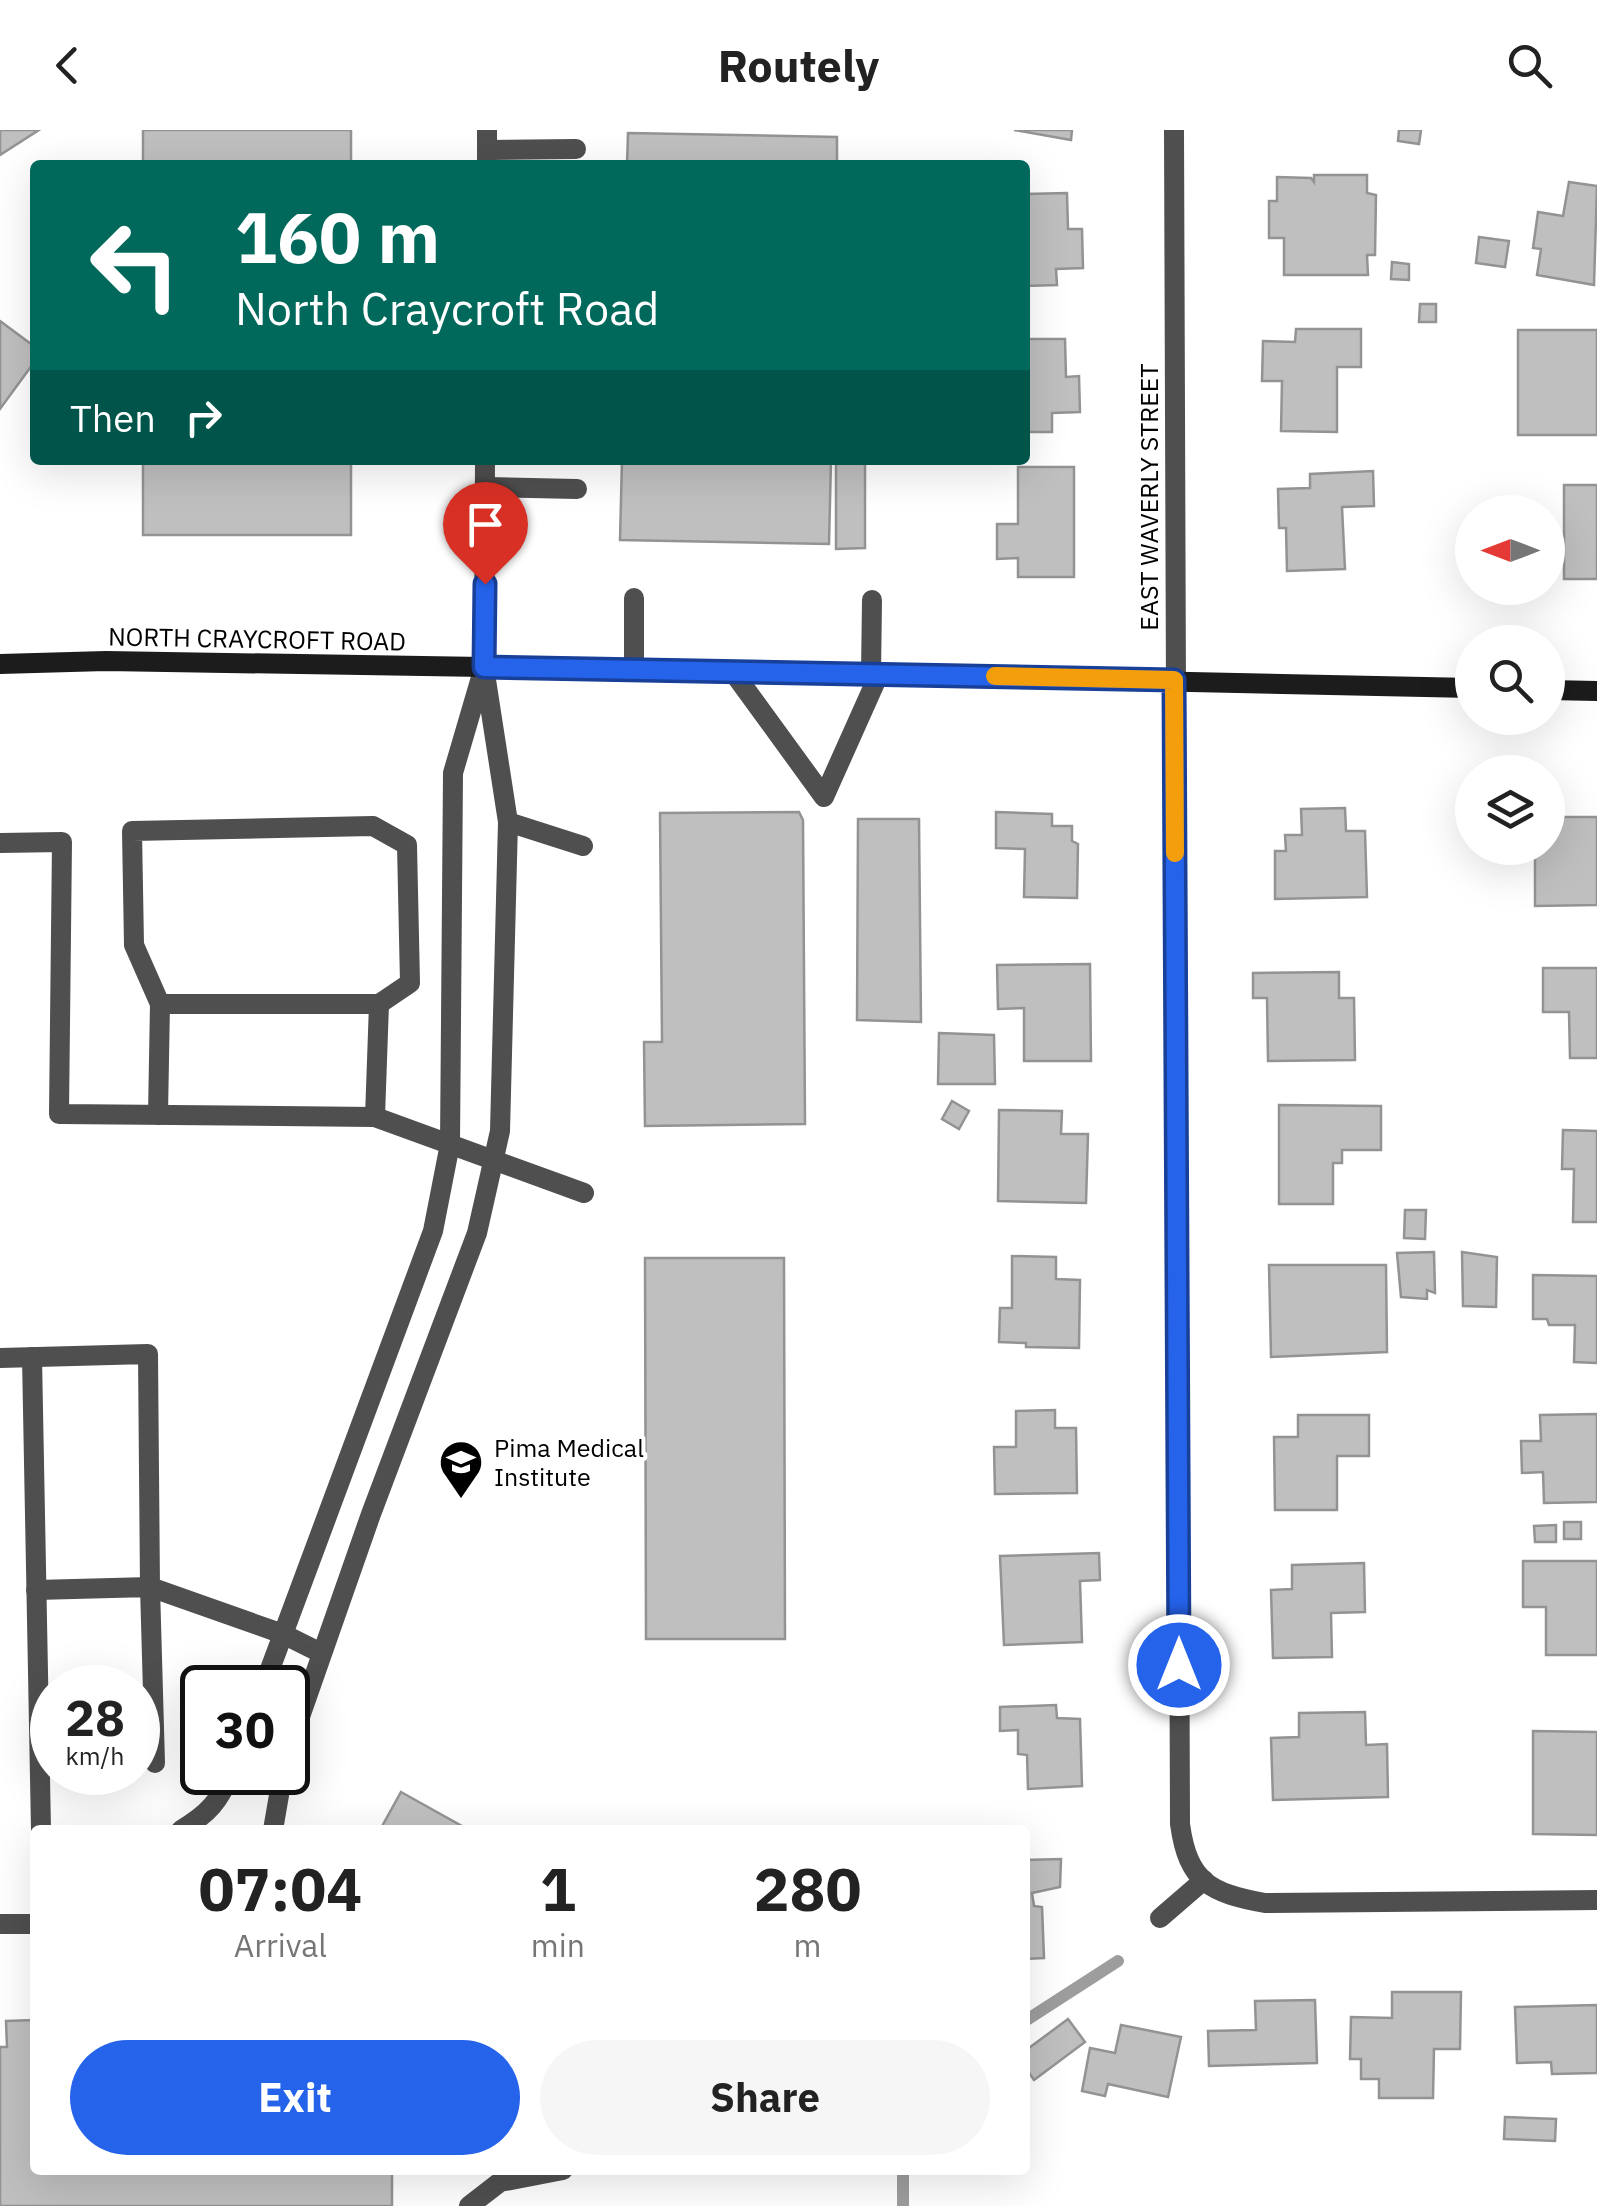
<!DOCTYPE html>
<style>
:root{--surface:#fff;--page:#f6f6f6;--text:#222;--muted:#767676;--accent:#2563eb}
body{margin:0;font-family:"IBM Plex Sans",sans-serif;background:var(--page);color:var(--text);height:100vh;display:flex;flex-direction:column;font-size:38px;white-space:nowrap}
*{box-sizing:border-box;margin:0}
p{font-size:32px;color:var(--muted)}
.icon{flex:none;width:55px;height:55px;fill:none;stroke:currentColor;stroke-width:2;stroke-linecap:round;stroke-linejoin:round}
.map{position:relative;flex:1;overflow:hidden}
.sheet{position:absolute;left:30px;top:1695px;width:1000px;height:350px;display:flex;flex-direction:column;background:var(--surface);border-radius:10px;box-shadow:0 10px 40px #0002}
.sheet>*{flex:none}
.top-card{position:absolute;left:30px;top:30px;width:1000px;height:305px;border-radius:10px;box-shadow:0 10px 40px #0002;background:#00695c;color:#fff;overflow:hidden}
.needle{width:65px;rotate:270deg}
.buttons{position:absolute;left:1455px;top:365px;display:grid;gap:20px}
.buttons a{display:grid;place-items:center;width:110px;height:110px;border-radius:50%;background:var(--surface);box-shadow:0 10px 40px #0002;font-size:50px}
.speed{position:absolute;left:30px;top:1535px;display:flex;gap:20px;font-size:50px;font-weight:700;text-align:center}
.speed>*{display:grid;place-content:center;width:130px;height:130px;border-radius:50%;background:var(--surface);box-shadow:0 10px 40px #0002;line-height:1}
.speed small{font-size:25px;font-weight:400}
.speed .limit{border:5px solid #111;border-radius:15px;background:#fff;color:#111}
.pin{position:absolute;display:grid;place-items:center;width:85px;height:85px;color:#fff;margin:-102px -42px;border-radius:50% 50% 50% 0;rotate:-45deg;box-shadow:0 0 10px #0007}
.pin .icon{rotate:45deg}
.me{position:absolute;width:110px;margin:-55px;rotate:0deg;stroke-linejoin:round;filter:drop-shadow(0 0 8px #0008)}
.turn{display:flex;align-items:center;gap:35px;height:210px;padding:0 40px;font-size:45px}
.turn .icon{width:130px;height:130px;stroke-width:2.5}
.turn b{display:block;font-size:70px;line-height:85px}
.then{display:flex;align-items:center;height:95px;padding:0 40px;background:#0003;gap:20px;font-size:38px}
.eta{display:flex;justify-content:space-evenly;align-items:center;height:170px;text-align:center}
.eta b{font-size:60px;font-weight:700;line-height:70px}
.button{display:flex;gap:20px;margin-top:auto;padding:20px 40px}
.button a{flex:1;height:115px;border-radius:60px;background:var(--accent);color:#fff;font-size:40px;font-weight:700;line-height:115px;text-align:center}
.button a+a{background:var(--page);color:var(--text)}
header{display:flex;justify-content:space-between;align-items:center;height:130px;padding:0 40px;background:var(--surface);font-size:45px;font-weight:700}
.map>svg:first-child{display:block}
</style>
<header><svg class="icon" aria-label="back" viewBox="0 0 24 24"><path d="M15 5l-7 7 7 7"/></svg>Routely<svg class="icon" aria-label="search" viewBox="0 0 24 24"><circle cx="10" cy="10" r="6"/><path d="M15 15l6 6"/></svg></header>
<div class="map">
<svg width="1597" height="2076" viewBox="0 0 1597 2076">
<rect width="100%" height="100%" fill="#fff"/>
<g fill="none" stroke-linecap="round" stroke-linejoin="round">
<g stroke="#9d9d9d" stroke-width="12">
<path d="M1025,1891L1118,1831"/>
<path d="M903,2040V2076"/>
</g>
</g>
<g fill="#bfbfbf" stroke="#939393" stroke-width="2.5">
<path d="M0,0H39L0,25Z"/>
<rect x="143" y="0" width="208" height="35"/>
<path d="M1014,0H1072L1071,10Z"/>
<path d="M1399,0H1421L1419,14L1398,11Z"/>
<path d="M628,3L837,7V35H627Z"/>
<path d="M1314,45H1367V63L1376,65L1375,125H1367L1368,145H1284V108H1269V71H1277V47L1311,48L1314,52Z"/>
<path d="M1569,52L1597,56L1594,155L1537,145L1541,119L1533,118L1538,82L1563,86Z"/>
<path d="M1067,63L1068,99H1082L1083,138L1056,139L1057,155L1025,156V64Z"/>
<path d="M1479,107L1509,111L1505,137L1476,133Z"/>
<path d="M1392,132L1409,134V150L1391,149Z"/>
<path d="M1420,174H1436V192H1419Z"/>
<path d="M0,191L35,217V231L0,279Z"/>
<path d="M1296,199H1361V237H1337V302L1281,301L1282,251H1262L1263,211L1295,212Z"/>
<rect x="1518" y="200" width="79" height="105"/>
<path d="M1025,209H1065L1066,247L1079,246L1080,282L1052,283V302H1025Z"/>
<rect x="143" y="330" width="208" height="75"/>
<path d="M622,330H831L829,414L620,410Z"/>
<path d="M836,330H865V418L836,419Z"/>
<path d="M1018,337H1074V447H1018V428L997,429V394H1018Z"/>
<path d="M1373,341L1374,376L1342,377L1345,439L1287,441L1286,398H1279L1278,359L1310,358V344Z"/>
<rect x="1564" y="355" width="33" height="94"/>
<path d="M1345,678L1346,701H1365L1367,767L1275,769V721H1286L1285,705H1302L1301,679Z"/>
<path d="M799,682L803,690L805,994L645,996L644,912H662L660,683Z"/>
<path d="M996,682L1052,684V696H1072V711L1078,714L1077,768L1024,767L1025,719L996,718Z"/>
<path d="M1548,687H1597V775L1535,776V718H1548Z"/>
<path d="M858,689H919L921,892L857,890Z"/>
<path d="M1090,834L1091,931H1024V878L998,879L997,835Z"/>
<path d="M1543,838H1597V928H1570L1569,882H1543Z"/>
<path d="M1339,842V868H1354L1355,930L1268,931L1267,868H1253V843Z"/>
<path d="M939,903L994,905L995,954H938Z"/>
<path d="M952,971L969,981L959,999L942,989Z"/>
<path d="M1279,975L1381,976V1020H1342V1033H1333V1074H1279Z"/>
<path d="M999,980L1062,981L1061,1004H1088L1086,1073L998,1071Z"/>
<path d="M1563,1000L1597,1001V1092H1573L1574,1039H1562Z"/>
<path d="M1405,1080H1426L1425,1109L1404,1108Z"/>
<path d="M1434,1122L1435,1163L1427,1160V1169L1401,1167L1397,1123Z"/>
<path d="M1462,1122L1497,1127L1496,1177L1463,1176Z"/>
<path d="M1012,1126L1056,1127V1149L1080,1150L1079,1218L1026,1217V1213L999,1212L1000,1178H1012Z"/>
<path d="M645,1128H784L785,1509H646Z"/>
<path d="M1269,1135H1386L1387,1222L1271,1227Z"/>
<path d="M1533,1145L1597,1146V1233L1574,1232L1575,1195H1549L1547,1189H1533Z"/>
<path d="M1055,1280V1298H1076L1077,1363L995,1364L994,1317H1016V1281Z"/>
<path d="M1597,1284V1372L1544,1373L1543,1342L1522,1343L1521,1311H1541L1540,1285Z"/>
<path d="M1298,1285H1369V1326H1337V1380H1275L1274,1307H1298Z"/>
<rect x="1564" y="1392" width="17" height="17"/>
<path d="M1556,1395V1412H1535L1534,1396Z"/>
<path d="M1099,1423L1100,1450L1080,1451L1082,1512L1004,1515L1000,1426Z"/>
<path d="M1523,1431H1597V1525H1546V1477H1523Z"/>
<path d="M1364,1433L1365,1482L1331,1483L1332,1527L1273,1528L1271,1460L1292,1459V1435Z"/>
<path d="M1056,1575L1057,1588L1080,1589L1082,1656L1028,1659L1027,1625L1018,1624V1600L1000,1601V1577Z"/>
<path d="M1365,1582L1366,1615L1387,1614L1388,1667L1273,1670L1271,1608L1299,1607V1583Z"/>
<path d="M1533,1601L1597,1602V1705L1533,1704Z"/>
<path d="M401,1662L469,1700H380Z"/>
<path d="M1061,1729L1060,1757L1032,1763L1034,1776L1042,1777L1044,1828L1025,1829V1730Z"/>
<path d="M1392,1862H1461L1460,1919H1434L1433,1968H1379V1949H1361V1929H1350L1351,1887L1392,1888Z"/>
<path d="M1315,1870L1317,1933L1209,1936L1208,1901L1256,1900L1255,1871Z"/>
<path d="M1597,1875V1943L1552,1944L1551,1932L1517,1933L1515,1877Z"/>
<path d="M1068,1889L1085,1912L1034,1950L1025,1937V1921Z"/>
<path d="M35,1890V2040H392V2076H0V1917H7L6,1891Z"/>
<path d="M1121,1895L1181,1907L1168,1967L1108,1954L1105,1966L1082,1961L1090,1918L1115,1923Z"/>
<path d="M1505,1987L1556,1989L1555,2011L1504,2009Z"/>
</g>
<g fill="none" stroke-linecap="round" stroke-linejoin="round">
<g stroke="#4f4f4f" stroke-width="20">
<path d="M487,20L576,19"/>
<path d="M485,357L577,359"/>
<path d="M634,468V540"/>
<path d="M733,542L824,667L879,544"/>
<path d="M871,544L872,470"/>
<path d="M508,692L583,716"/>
<path d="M0,713L62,712L59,984L375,987L584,1063"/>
<path d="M160,874L134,815L132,701L373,696L407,715L410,853L379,874"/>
<path d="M158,985L160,874H379L375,987"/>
<path d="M32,1227L41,1700"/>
<path d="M0,1228L148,1224L150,1457L283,1504L321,1523"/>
<path d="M36,1460L150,1457L155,1633"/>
<path d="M263,1558L433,1101L450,1014L453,643L482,544"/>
<path d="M288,1621L371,1384L477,1103L500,1001L508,692L484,537"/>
<path d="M181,1700C208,1684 220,1671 231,1642"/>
<path d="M273,1700L283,1642"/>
<path d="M0,1794H35"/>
<path d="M469,2076L500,2052L563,2040"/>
</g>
<g stroke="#4f4f4f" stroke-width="20">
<path d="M1174,0L1180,1694C1188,1753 1211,1763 1265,1773L1597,1770"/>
<path d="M487,35V0"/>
<path d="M484,537L485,330"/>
<path d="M1160,1788L1204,1750"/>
</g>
<g stroke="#1c1c1c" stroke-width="20">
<path d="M0,534L106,531L484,537L1472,558"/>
<path d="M1548,560L1597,561"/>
</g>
</g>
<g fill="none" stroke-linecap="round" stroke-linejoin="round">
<g stroke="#184099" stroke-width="25">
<path id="route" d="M485,454L484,537L1174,550L1179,1535"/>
</g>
<use href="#route" stroke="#2563eb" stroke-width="18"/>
<path stroke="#f59e0b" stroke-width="18" d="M995,546L1174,550L1175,723"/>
</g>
<defs>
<g id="school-pin" transform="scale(2.25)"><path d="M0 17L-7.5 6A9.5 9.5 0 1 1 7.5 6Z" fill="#000" stroke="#fff"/><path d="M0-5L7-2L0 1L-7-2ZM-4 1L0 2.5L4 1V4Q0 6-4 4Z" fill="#fff"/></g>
</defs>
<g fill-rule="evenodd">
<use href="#school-pin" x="461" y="1332"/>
</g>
<g text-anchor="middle" stroke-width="8" stroke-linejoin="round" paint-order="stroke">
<g font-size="25" fill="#000" stroke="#fff">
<text transform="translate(1149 367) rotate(-90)" y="9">EAST WAVERLY STREET</text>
<text transform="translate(257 509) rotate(1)" y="9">NORTH CRAYCROFT ROAD</text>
</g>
<g font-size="25" fill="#000" stroke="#fff" text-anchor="start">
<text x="494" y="1327">Pima Medical<tspan x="494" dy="29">Institute</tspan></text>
</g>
</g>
</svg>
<div class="buttons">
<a><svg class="needle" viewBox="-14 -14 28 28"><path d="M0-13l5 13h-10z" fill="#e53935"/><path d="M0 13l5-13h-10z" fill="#767676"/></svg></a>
<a><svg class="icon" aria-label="search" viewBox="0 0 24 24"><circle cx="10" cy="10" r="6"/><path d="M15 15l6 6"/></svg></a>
<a><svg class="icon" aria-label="layers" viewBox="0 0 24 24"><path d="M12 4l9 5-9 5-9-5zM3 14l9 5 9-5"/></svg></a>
</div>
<div class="speed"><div>28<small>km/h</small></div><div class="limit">30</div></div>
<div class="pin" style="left:485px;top:454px;background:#d93025"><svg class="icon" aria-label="arrive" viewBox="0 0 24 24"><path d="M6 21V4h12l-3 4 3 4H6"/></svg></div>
<svg class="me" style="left:1179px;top:1535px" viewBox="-20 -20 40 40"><circle r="17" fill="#2563eb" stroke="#fff" stroke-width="3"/><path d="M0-11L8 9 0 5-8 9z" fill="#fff"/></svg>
<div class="top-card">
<div class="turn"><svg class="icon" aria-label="left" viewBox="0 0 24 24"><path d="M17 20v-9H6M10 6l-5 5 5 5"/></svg><div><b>160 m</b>North Craycroft Road</div></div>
<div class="then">Then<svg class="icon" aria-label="right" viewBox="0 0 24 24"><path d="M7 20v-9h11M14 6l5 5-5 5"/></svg></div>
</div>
<section class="sheet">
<div class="eta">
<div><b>07:04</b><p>Arrival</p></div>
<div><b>1</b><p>min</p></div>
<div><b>280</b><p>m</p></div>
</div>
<div class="button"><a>Exit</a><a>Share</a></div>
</section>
</div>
